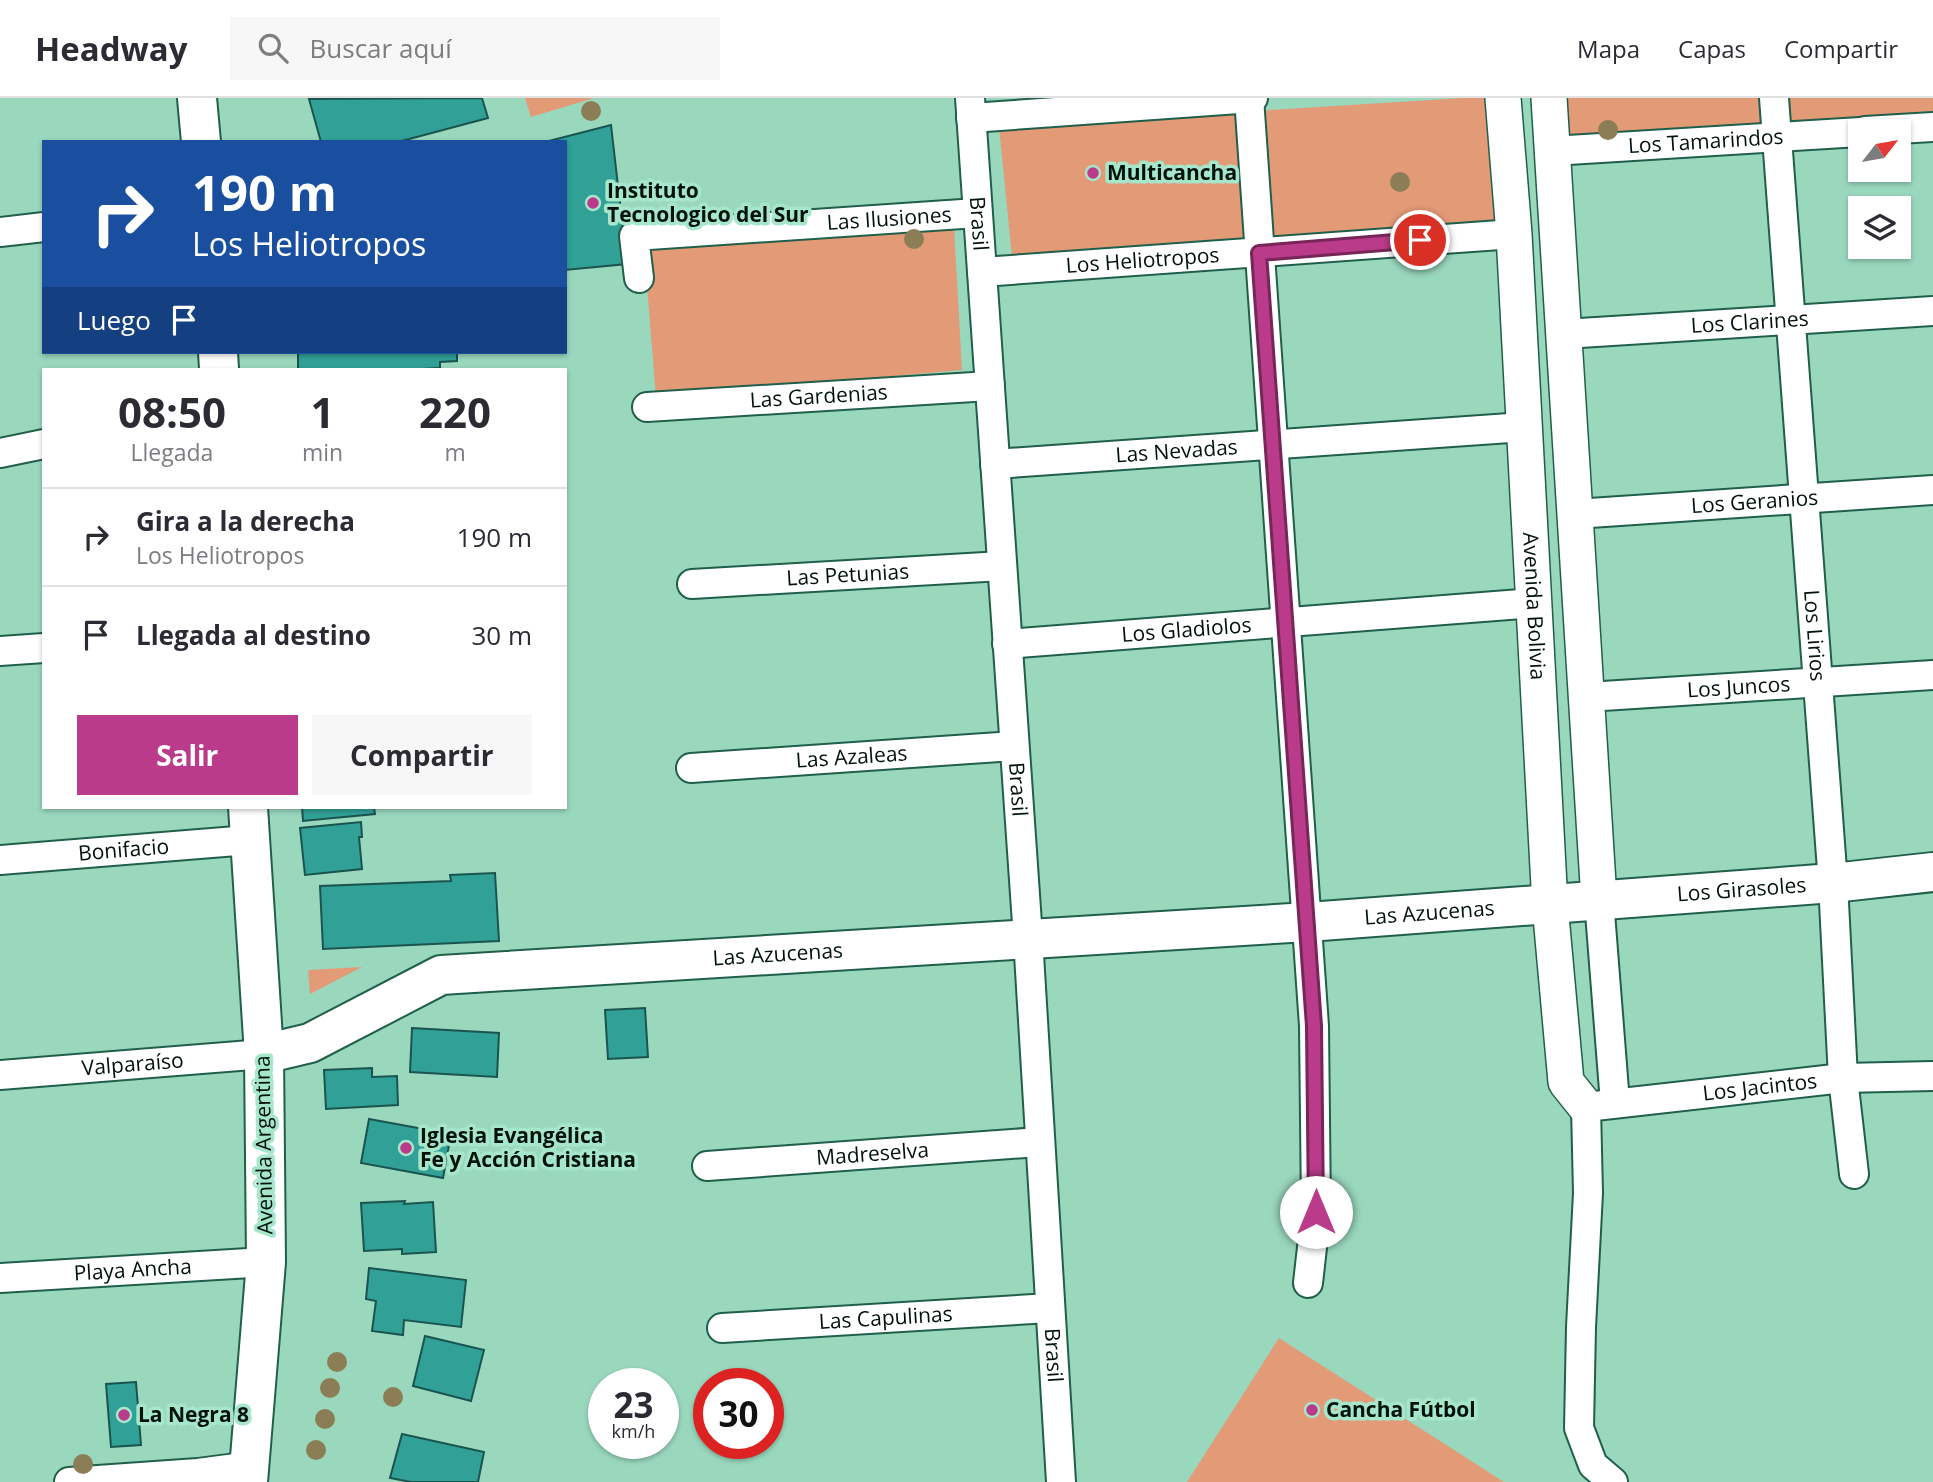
<!DOCTYPE html>
<html lang="es">
<meta charset="utf-8">
<style>
:root{--surface:#fff;--page:#f7f7f7;--text:#2b2b33;--muted:#7c7c81;--line:#e1e1e2;--accent:#b93b89}
body{margin:0;font-family:"Open Sans",sans-serif;background:var(--page);color:var(--text);height:100vh;display:flex;flex-direction:column;font-size:26px;white-space:nowrap}
*{box-sizing:border-box;margin:0}
p{font-size:23px;color:var(--muted)}
.icon{flex:none;width:38px;height:38px;fill:none;stroke:currentColor;stroke-width:2;stroke-linecap:round;stroke-linejoin:round}
.map{position:relative;flex:1;overflow:hidden}
.sheet{position:absolute;left:42px;top:270px;width:525px;height:441px;display:flex;flex-direction:column;background:var(--surface);border-radius:0px;box-shadow:0 2px 5px #0004}
.sheet>*{flex:none}
.hud{position:absolute;left:42px;top:42px;width:525px;height:214px;border-radius:0px;box-shadow:0 2px 5px #0004;background:#1a4fa0;color:#fff;overflow:hidden}
.needle{width:46px;rotate:59deg}
.fabs{position:absolute;left:1848px;top:21px;display:grid;gap:14px}
.fabs a{display:grid;place-items:center;width:63px;height:63px;border-radius:0px;background:var(--surface);box-shadow:0 2px 5px #0004;font-size:35px}
.speed{position:absolute;left:588px;top:1270px;display:flex;gap:14px;font-size:35px;font-weight:700;text-align:center}
.speed>*{display:grid;place-content:center;width:91px;height:91px;border-radius:50%;background:var(--surface);box-shadow:0 2px 5px #0004;line-height:1}
.speed small{font-size:18px;font-weight:400}
.speed .limit{border:10px solid #d22;background:#fff;color:#111}
.pin{position:absolute;display:grid;place-items:center;width:60px;height:60px;color:#fff;margin:-30px;border:4px solid #fff;border-radius:50%;box-shadow:0 2px 7px #0007}
.me{position:absolute;width:77px;margin:-38px;rotate:0deg;stroke-linejoin:round;filter:drop-shadow(0 0 5px #0008)}
.turn{display:flex;align-items:center;gap:24px;height:147px;padding:0 35px;font-size:32px}
.turn .icon{width:91px;height:91px;stroke-width:2.5}
.turn b{display:block;font-size:49px;line-height:60px}
.then{display:flex;align-items:center;height:66px;padding:0 35px;background:#0003;gap:14px;font-size:26px}
.eta{display:flex;justify-content:space-evenly;align-items:center;height:119px;text-align:center}
.eta b{font-size:42px;font-weight:700;line-height:49px}
.cta{display:flex;gap:14px;margin-top:auto;padding:14px 35px}
.cta a{flex:1;height:80px;border-radius:0px;background:var(--accent);color:#fff;font-size:28px;font-weight:700;line-height:80px;text-align:center}
.cta a+a{background:var(--page);color:var(--text)}
ul{padding:0;list-style:none}
li{display:flex;align-items:center;gap:21px;height:98px;padding:0 35px;border-top:2px solid var(--line)}
li div{flex:1}
li b{display:block;font-size:26px}
li em{font-style:normal}
header{display:flex;align-items:center;gap:42px;box-sizing:border-box;height:98px;padding:0 35px;background:var(--surface);border-bottom:2px solid var(--line)}
header strong{font-size:33px}
nav{display:flex;gap:38px;margin-inline-start:auto;font-size:24px}
.search{width:490px;height:63px;background:var(--page);display:flex;align-items:center;gap:18px;box-sizing:border-box;padding:0 24px;border-radius:0px;color:var(--muted);font-size:26px}
.map>svg:first-child{display:block}
</style>
<header>
<strong>Headway</strong>
<div class="search"><svg class="icon" aria-label="search" viewBox="0 0 24 24"><circle cx="10" cy="10" r="6"/><path d="M15 15l6 6"/></svg>Buscar aquí</div>
<nav><a>Mapa</a><a>Capas</a><a>Compartir</a></nav>
</header>
<div class="map">
<svg width="1933" height="1384" viewBox="0 0 1933 1384">
<rect width="100%" height="100%" fill="#9ad8be"/>
<g fill="#e39a77">
<path d="M525,0H594L531,19Z"/>
<path d="M1463,0H1497L1506,127L1012,159L999,29Z"/>
<path d="M1558,0H1933V13L1561,43Z"/>
<path d="M954,129L962,272L656,299L644,151Z"/>
<path d="M362,869L310,896L308,872Z"/>
<path d="M1279,1240L1504,1384H1187Z"/>
</g>
<g fill="#31a197" stroke="#1a544f" stroke-width="2">
<path d="M482,0L488,20L398,44H321L309,1Z"/>
<path d="M611,27L627,166L565,172V44H545Z"/>
<path d="M298,254H457V263L440,264V270L423,271H298Z"/>
<path d="M302,709H374L375,716L303,723Z"/>
<path d="M361,724L362,739H359L362,771L305,777L300,730Z"/>
<path d="M495,775L499,843L323,851L320,788L451,783L450,777Z"/>
<path d="M645,910L648,959L608,961L605,912Z"/>
<path d="M412,930L499,935L497,979L410,974Z"/>
<path d="M372,970V979L397,978L398,1007L326,1011L324,972Z"/>
<path d="M369,1021L451,1036L443,1080L361,1065Z"/>
<path d="M405,1103L404,1106L433,1104L436,1154L402,1156V1151L364,1153L361,1105Z"/>
<path d="M369,1170L466,1182L461,1229L404,1222L403,1237L372,1233L376,1203L366,1201Z"/>
<path d="M425,1238L484,1252L471,1303L413,1288Z"/>
<path d="M136,1284L141,1347L111,1349L106,1286Z"/>
<path d="M402,1336L484,1354L478,1384H411L390,1380Z"/>
</g>
<g fill="none" stroke-linecap="round" stroke-linejoin="round">
<g stroke="#205f49" stroke-width="32">
<g id="minor">
<path id="s1" d="M970,0L1028,840L1061,1384"/>
<path d="M1249,0L1314,928L1316,1114L1308,1185"/>
<path id="s2" d="M1774,0L1833,785L1843,980L1854,1076"/>
<path d="M971,20L1253,0"/>
<path d="M1865,33L1933,29"/>
<path id="s3" d="M1552,53L1860,34"/>
<path d="M0,134L44,129"/>
<path id="s4" d="M982,174L1514,136"/>
<path id="s5" d="M639,180L634,138L977,115"/>
<path id="s6" d="M1564,236L1933,213"/>
<path id="s7" d="M647,309L990,288"/>
<path d="M0,355L44,346"/>
<path id="s8" d="M995,366L1524,329"/>
<path id="s9" d="M1575,416L1933,392"/>
<path id="s10" d="M692,486L1002,468"/>
<path id="s11" d="M1007,546L1534,505"/>
<path d="M0,553L44,550"/>
<path id="s12" d="M1587,599L1933,577"/>
<path id="s13" d="M691,670L1014,648"/>
<path id="s14" d="M0,762L249,742"/>
<path d="M1599,802L1615,1005"/>
<path id="s15" d="M0,977L264,956"/>
<path id="s16" d="M707,1068L1039,1044"/>
<path id="s17" d="M0,1180L266,1164"/>
<path id="s18" d="M722,1230L1050,1210"/>
<path d="M69,1384L198,1375L251,1368"/>
<path id="s19" d="M1613,1384L1593,1367L1579,1330L1581,1229L1588,1095L1586,1009L1843,980L1933,978"/>
</g>
</g>
<g stroke="#205f49" stroke-width="38">
<g id="tertiary">
<path id="s20" d="M1503,0L1514,136L1550,807L1566,984L1586,1009"/>
<path d="M1549,0L1599,802"/>
</g>
</g>
<g stroke="#205f49" stroke-width="42">
<g id="secondary">
<path d="M197,0L201,44"/>
<path d="M218,254L219,271"/>
<path d="M248,709L264,956"/>
</g>
</g>
<g stroke="#205f49" stroke-width="42">
<g id="primary">
<path id="s21" d="M248,1384L266,1164L264,956L310,945L441,877L1308,824L1833,785L1933,774"/>
</g>
</g>
<use href="#minor" stroke="#fff" stroke-width="28"/>
<use href="#tertiary" stroke="#fff" stroke-width="35"/>
<use href="#secondary" stroke="#fff" stroke-width="38"/>
<use href="#primary" stroke="#fff" stroke-width="38"/>
</g>
<g fill="#8b7e56">
<circle cx="591" cy="13" r="10"/>
<circle cx="1608" cy="32" r="10"/>
<circle cx="1400" cy="84" r="10"/>
<circle cx="914" cy="141" r="10"/>
<circle cx="337" cy="1264" r="10"/>
<circle cx="330" cy="1290" r="10"/>
<circle cx="393" cy="1299" r="10"/>
<circle cx="325" cy="1321" r="10"/>
<circle cx="316" cy="1352" r="10"/>
<circle cx="83" cy="1366" r="10"/>
</g>
<g fill="none" stroke-linecap="round" stroke-linejoin="round">
<g stroke="#782659" stroke-width="18">
<path id="route" d="M1316,1114L1314,928L1259,155L1420,142"/>
</g>
<use href="#route" stroke="#b93b89" stroke-width="12"/>
</g>
<g fill="#b93b89" stroke="#a6e6cb" stroke-width="2.5">
<circle cx="1093" cy="75" r="7"/>
<circle cx="593" cy="105" r="7"/>
<circle cx="406" cy="1050" r="7"/>
<circle cx="1312" cy="1312" r="7"/>
<circle cx="124" cy="1317" r="7"/>
</g>
<g text-anchor="middle" stroke-width="7" stroke-linejoin="round" paint-order="stroke">
<g font-size="21" fill="#00120a" stroke="#a6e6cb">
<text dy="7" stroke="none"><textPath href="#s3" startOffset="154">Los Tamarindos</textPath></text>
<text dy="7" stroke="none"><textPath href="#s5" startOffset="298">Las Ilusiones</textPath></text>
<text dy="7" stroke="none"><textPath href="#s1" startOffset="126">Brasil</textPath></text>
<text dy="7" stroke="none"><textPath href="#s4" startOffset="161">Los Heliotropos</textPath></text>
<text dy="7" stroke="none"><textPath href="#s6" startOffset="186">Los Clarines</textPath></text>
<text dy="7" stroke="none"><textPath href="#s7" startOffset="172">Las Gardenias</textPath></text>
<text dy="7" stroke="none"><textPath href="#s8" startOffset="182">Las Nevadas</textPath></text>
<text dy="7" stroke="none"><textPath href="#s9" startOffset="180">Los Geranios</textPath></text>
<text dy="7" stroke="none"><textPath href="#s10" startOffset="156">Las Petunias</textPath></text>
<text dy="7" stroke="none"><textPath href="#s20" startOffset="509">Avenida Bolivia</textPath></text>
<text dy="7" stroke="none"><textPath href="#s11" startOffset="180">Los Gladiolos</textPath></text>
<text dy="7" stroke="none"><textPath href="#s2" startOffset="539">Los Lirios</textPath></text>
<text dy="7" stroke="none"><textPath href="#s12" startOffset="152">Los Juncos</textPath></text>
<text dy="7" stroke="none"><textPath href="#s13" startOffset="161">Las Azaleas</textPath></text>
<text dy="7" stroke="none"><textPath href="#s1" startOffset="693">Brasil</textPath></text>
<text dy="7" stroke="none"><textPath href="#s14" startOffset="124">Bonifacio</textPath></text>
<text dy="7" stroke="none"><textPath href="#s21" startOffset="1927">Los Girasoles</textPath></text>
<text dy="7" stroke="none"><textPath href="#s21" startOffset="1614">Las Azucenas</textPath></text>
<text dy="7" stroke="none"><textPath href="#s21" startOffset="961">Las Azucenas</textPath></text>
<text dy="7" stroke="none"><textPath href="#s15" startOffset="133">Valparaíso</textPath></text>
<text dy="7" stroke="none"><textPath href="#s19" startOffset="562">Los Jacintos</textPath></text>
<text transform="translate(264 1047) rotate(-91)" y="7">Avenida Argentina</text>
<text dy="7" stroke="none"><textPath href="#s16" startOffset="166">Madreselva</textPath></text>
<text dy="7" stroke="none"><textPath href="#s17" startOffset="133">Playa Ancha</textPath></text>
<text dy="7" stroke="none"><textPath href="#s18" startOffset="164">Las Capulinas</textPath></text>
<text dy="7" stroke="none"><textPath href="#s1" startOffset="1260">Brasil</textPath></text>
</g>
<g font-size="21" font-weight="bold" fill="#00120a" stroke="#a6e6cb" text-anchor="start">
<text x="1107" y="82">Multicancha</text>
<text x="607" y="100">Instituto<tspan x="607" dy="24">Tecnologico del Sur</tspan></text>
<text x="420" y="1045">Iglesia Evangélica<tspan x="420" dy="24">Fe y Acción Cristiana</tspan></text>
<text x="1326" y="1319">Cancha Fútbol</text>
<text x="138" y="1324">La Negra 8</text>
</g>
</g>
</svg>
<div class="fabs">
<a><svg class="needle" viewBox="-14 -14 28 28"><path d="M0-13l5 13h-10z" fill="#e53935"/><path d="M0 13l5-13h-10z" fill="#7c7c81"/></svg></a>
<a><svg class="icon" aria-label="layers" viewBox="0 0 24 24"><path d="M12 4l9 5-9 5-9-5zM3 14l9 5 9-5"/></svg></a>
</div>
<div class="speed"><div>23<small>km/h</small></div><div class="limit">30</div></div>
<div class="pin" style="left:1420px;top:142px;background:#d93025"><svg class="icon" aria-label="arrive" viewBox="0 0 24 24"><path d="M6 21V4h12l-3 4 3 4H6"/></svg></div>
<svg class="me" style="left:1316px;top:1114px" viewBox="-20 -20 40 40"><circle r="19" fill="#fff"/><path d="M0-13L10 11 0 6-10 11z" fill="#b93b89"/></svg>
<div class="hud">
<div class="turn"><svg class="icon" aria-label="right" viewBox="0 0 24 24"><path d="M7 20v-9h11M14 6l5 5-5 5"/></svg><div><b>190 m</b>Los Heliotropos</div></div>
<div class="then">Luego<svg class="icon" aria-label="arrive" viewBox="0 0 24 24"><path d="M6 21V4h12l-3 4 3 4H6"/></svg></div>
</div>
<section class="sheet">
<div class="eta">
<div><b>08:50</b><p>Llegada</p></div>
<div><b>1</b><p>min</p></div>
<div><b>220</b><p>m</p></div>
</div>
<ul>
<li><svg class="icon" aria-label="right" viewBox="0 0 24 24"><path d="M7 20v-9h11M14 6l5 5-5 5"/></svg><div><b>Gira a la derecha</b><p>Los Heliotropos</p></div><em>190 m</em></li>
<li><svg class="icon" aria-label="arrive" viewBox="0 0 24 24"><path d="M6 21V4h12l-3 4 3 4H6"/></svg><div><b>Llegada al destino</b></div><em>30 m</em></li>
</ul>
<div class="cta"><a>Salir</a><a>Compartir</a></div>
</section>
</div>
